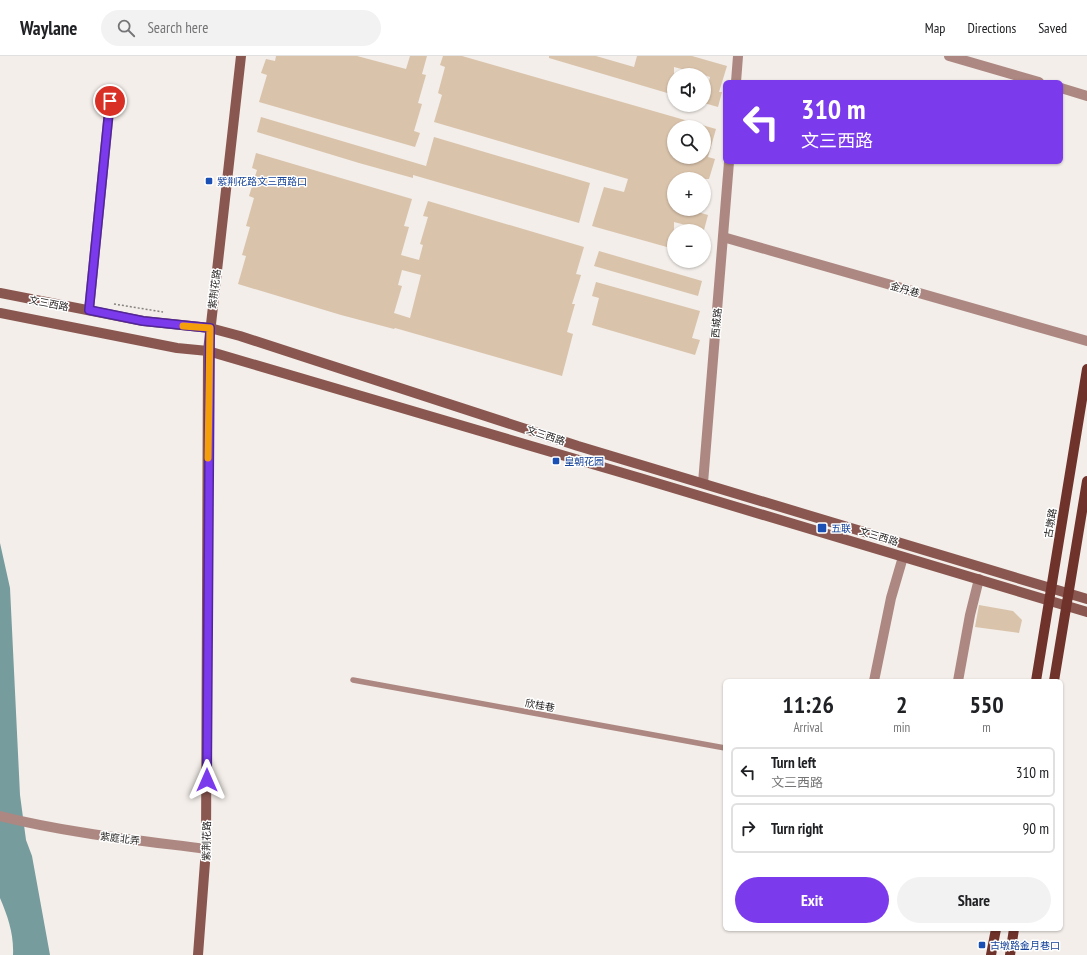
<!DOCTYPE html>
<meta charset="utf-8">
<style>
:root{--surface:#fff;--page:#f2f2f2;--text:#202124;--muted:#757577;--line:#e0e0e0;--accent:#7c3aed}
body{margin:0;font-family:"PT Sans Narrow","Noto Sans SC",sans-serif;background:var(--page);color:var(--text);height:100vh;display:flex;flex-direction:column;font-size:15px;white-space:nowrap}
*{box-sizing:border-box;margin:0}
p{font-size:13px;color:var(--muted)}
.icon{flex:none;width:22px;height:22px;fill:none;stroke:currentColor;stroke-width:2;stroke-linecap:round;stroke-linejoin:round}
.map{position:relative;flex:1;overflow:hidden}
.drawer{position:absolute;left:723px;top:623px;width:340px;height:252px;display:flex;flex-direction:column;background:var(--surface);border-radius:6px;box-shadow:0 1px 3px #0004}
.drawer>*{flex:none}
.hud{position:absolute;left:723px;top:24px;width:340px;height:84px;border-radius:6px;box-shadow:0 1px 3px #0004;background:#7c3aed;color:#fff;overflow:hidden}
.tools{position:absolute;left:667px;top:12px;display:grid;gap:8px}
.tools a{display:grid;place-items:center;width:44px;height:44px;border-radius:50%;background:var(--surface);box-shadow:0 1px 3px #0004;font-size:20px}
.pin{position:absolute;display:grid;place-items:center;width:34px;height:34px;color:#fff;margin:-17px;border:2px solid #fff;border-radius:50%;box-shadow:0 1px 4px #0007}
.me{position:absolute;width:44px;margin:-22px;rotate:0deg;stroke-linejoin:round;filter:drop-shadow(0 0 3px #0008)}
.turn{display:flex;align-items:center;gap:14px;height:84px;padding:0 12px;font-size:18px}
.turn .icon{width:52px;height:52px;stroke-width:2.5}
.turn b{display:block;font-size:28px;line-height:34px}
.eta{display:flex;justify-content:space-evenly;align-items:center;height:68px;text-align:center}
.eta b{font-size:24px;font-weight:700;line-height:28px}
.action{display:flex;gap:8px;margin-top:auto;padding:8px 12px}
.action a{flex:1;height:46px;border-radius:24px;background:var(--accent);color:#fff;font-size:16px;font-weight:700;line-height:46px;text-align:center}
.action a+a{background:var(--page);color:var(--text)}
ul{padding:0;list-style:none}
li{display:flex;align-items:center;gap:12px;height:50px;margin:0 8px 6px;padding:0 4px;border:2px solid var(--line);border-radius:6px}
li div{flex:1}
li b{display:block;font-size:15px}
li em{font-style:normal}
header{display:flex;align-items:center;gap:24px;box-sizing:border-box;height:56px;padding:0 20px;background:var(--surface);border-bottom:1px solid var(--line)}
header strong{font-size:19px}
nav{display:flex;gap:22px;margin-inline-start:auto;font-size:14px}
.search{width:280px;height:36px;background:var(--page);display:flex;align-items:center;gap:10px;box-sizing:border-box;padding:0 14px;border-radius:22px;color:var(--muted);font-size:15px}
.map>svg:first-child{display:block}
</style>
<header>
<strong>Waylane</strong>
<div class="search"><svg class="icon" aria-label="search" viewBox="0 0 24 24"><circle cx="10" cy="10" r="6"/><path d="M15 15l6 6"/></svg>Search here</div>
<nav><a>Map</a><a>Directions</a><a>Saved</a></nav>
</header>
<div class="map">
<svg width="1087" height="899" viewBox="0 0 1087 899">
<rect width="100%" height="100%" fill="#f3eee9"/>
<path fill="#769c9e" d="M0,487L10,532L20,739L26,784L32,800L50,899H13C14,878 8,861 0,842Z"/>
<g fill="#dac3ab" fill-rule="evenodd">
<path d="M276,0H357L406,13L410,0H427L422,18L426,19L418,47L422,48L414,75L420,77L415,91L259,46L267,19L261,17L266,3L275,5Z"/>
<path d="M443,0H462L716,73L708,101L715,103L709,123H674V153H687L708,159L704,174L674,166V193L592,170L604,131L624,136L628,123L434,66L442,39L438,37L445,11L440,9ZM704,70V101H674V71Z"/>
<path d="M549,0H596L634,11L637,0H692L727,10L719,36H722L718,51L704,47L710,21L704,19L674,11V39L549,2Z"/>
<path d="M261,61L426,110L434,81L590,127L579,167L413,119V122L359,107L257,76Z"/>
<path d="M256,97L412,143L404,170L409,171L401,199L419,204L423,189L420,188L428,161L423,160L428,145L584,191L576,218L581,219L572,248H575L567,276L573,278L562,320L395,272L394,273L341,259L238,228L246,200L242,199L250,171L246,170L254,142L249,140L257,114L252,112ZM402,214L421,219L410,262L394,257L402,230L398,229Z"/>
<path d="M599,195L702,225L698,240L594,210Z"/>
<path d="M596,226L700,255L692,282L700,284L695,299L592,269L599,242L592,240Z"/>
<path d="M979,549L1013,555L1022,564L1019,577L975,571Z"/>
</g>
<g fill="none" stroke-linecap="round" stroke-linejoin="round">
<path stroke="#85827f" stroke-width="1.5" stroke-dasharray="2 2" stroke-linecap="butt" d="M114,248L163,256"/>
<path stroke="#ad8882" stroke-width="5.5" d="M353,624L725,692"/>
<g stroke="#ad8882" stroke-width="10">
<path d="M949,0L1039,26"/>
<path d="M736,26L738,0"/>
<path d="M1061,32L1087,40"/>
<path d="M723,181L1087,285"/>
<path d="M89,254L110,45"/>
<path d="M703,427L729,106"/>
<path d="M874,625L891,542L903,501"/>
<path d="M958,625L970,559L979,523"/>
<path d="M0,760C68,777 137,784 206,793"/>
</g>
<g stroke="#8a5750" stroke-width="10">
<path d="M0,237L143,265L210,272L240,280L578,390L1087,543"/>
<path d="M0,257L177,292L208,295L640,422L1087,556"/>
<path d="M198,899L206,793L208,295L241,0"/>
</g>
<g stroke="#6f332c" stroke-width="10">
<path d="M1036,625L1087,313"/>
<path d="M1054,625L1087,425"/>
<path d="M991,899L996,873"/>
<path d="M1010,899L1014,873"/>
</g>
</g>
<g fill="none" stroke-linecap="round" stroke-linejoin="round">
<g stroke="#51269a" stroke-width="10">
<path id="route" d="M110,45L89,254L143,265L210,272L207,724"/>
</g>
<use href="#route" stroke="#7c3aed" stroke-width="7"/>
<path stroke="#f59e0b" stroke-width="7" d="M183,270L210,272L208,402"/>
</g>
<g fill="#1a4fb4" stroke="#fff" stroke-width="1.5">
<rect x="205" y="121" width="8" height="8" rx="2"/>
<rect x="552" y="401" width="8" height="8" rx="2"/>
<rect x="817" y="467" width="10" height="10" rx="2"/>
<rect x="978" y="885" width="8" height="8" rx="2"/>
</g>
<g text-anchor="middle" stroke-width="3" stroke-linejoin="round" paint-order="stroke">
<g font-size="10" fill="#164399" stroke="#fff" text-anchor="start">
<text x="217" y="129">紫荆花路文三西路口</text>
<text x="564" y="409">皇朝花园</text>
<text x="831" y="476">五联</text>
<text x="990" y="893">古墩路金月巷口</text>
</g>
<g font-size="10" fill="#272524" stroke="#fff">
<text transform="translate(214 233) rotate(-83)" y="4">紫荆花路</text>
<text transform="translate(905 233) rotate(16)" y="4">金丹巷</text>
<text transform="translate(49 247) rotate(11)" y="4">文三西路</text>
<text transform="translate(716 267) rotate(-85)" y="4">西城路</text>
<text transform="translate(546 379) rotate(18)" y="4">文三西路</text>
<text transform="translate(1050 467) rotate(-81)" y="4">古墩路</text>
<text transform="translate(879 480) rotate(17)" y="4">文三西路</text>
<text transform="translate(540 649) rotate(10)" y="4">欣桂巷</text>
<text transform="translate(120 782) rotate(7)" y="4">紫庭北弄</text>
<text transform="translate(206 785) rotate(-89)" y="4">紫荆花路</text>
</g>
</g>
</svg>
<div class="tools">
<a><svg class="icon" aria-label="sound" viewBox="0 0 24 24"><path d="M4 9h4l5-4v14l-5-4H4zM17 9q2 3 0 6"/></svg></a>
<a><svg class="icon" aria-label="search" viewBox="0 0 24 24"><circle cx="10" cy="10" r="6"/><path d="M15 15l6 6"/></svg></a>
<a>+</a>
<a>−</a>
</div>
<div class="pin" style="left:110px;top:45px;background:#d93025"><svg class="icon" aria-label="arrive" viewBox="0 0 24 24"><path d="M6 21V4h12l-3 4 3 4H6"/></svg></div>
<svg class="me" style="left:207px;top:724px" viewBox="-20 -20 40 40"><path d="M0-17L14 15 0 8-14 15z" fill="#7c3aed" stroke="#fff" stroke-width="4"/></svg>
<div class="hud">
<div class="turn"><svg class="icon" aria-label="left" viewBox="0 0 24 24"><path d="M17 20v-9H6M10 6l-5 5 5 5"/></svg><div><b>310 m</b>文三西路</div></div>
</div>
<section class="drawer">
<div class="eta">
<div><b>11:26</b><p>Arrival</p></div>
<div><b>2</b><p>min</p></div>
<div><b>550</b><p>m</p></div>
</div>
<ul>
<li><svg class="icon" aria-label="left" viewBox="0 0 24 24"><path d="M17 20v-9H6M10 6l-5 5 5 5"/></svg><div><b>Turn left</b><p>文三西路</p></div><em>310 m</em></li>
<li><svg class="icon" aria-label="right" viewBox="0 0 24 24"><path d="M7 20v-9h11M14 6l5 5-5 5"/></svg><div><b>Turn right</b></div><em>90 m</em></li>
</ul>
<div class="action"><a>Exit</a><a>Share</a></div>
</section>
</div>
